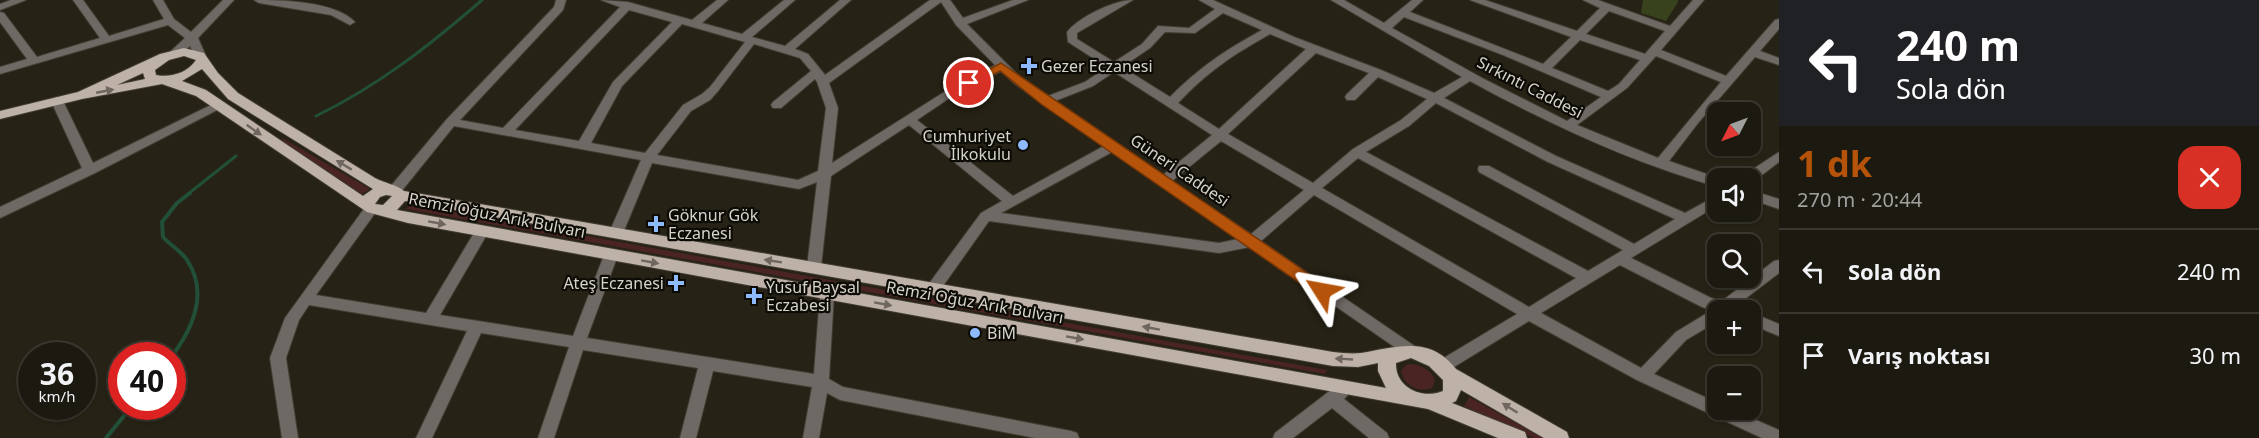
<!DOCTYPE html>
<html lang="tr">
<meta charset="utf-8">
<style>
:root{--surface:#1c1a10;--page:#252319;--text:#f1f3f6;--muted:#a0a19f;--line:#3a3830;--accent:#b45309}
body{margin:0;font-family:"Noto Sans",sans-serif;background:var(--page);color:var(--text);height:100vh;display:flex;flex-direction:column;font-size:22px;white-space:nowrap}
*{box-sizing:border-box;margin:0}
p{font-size:20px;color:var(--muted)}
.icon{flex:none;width:33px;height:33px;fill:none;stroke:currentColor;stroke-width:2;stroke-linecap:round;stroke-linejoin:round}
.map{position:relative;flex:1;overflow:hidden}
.side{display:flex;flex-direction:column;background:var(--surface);width:480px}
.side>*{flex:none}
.banner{background:#202124;color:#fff;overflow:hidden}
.needle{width:39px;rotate:228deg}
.tools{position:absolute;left:1707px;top:102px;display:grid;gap:12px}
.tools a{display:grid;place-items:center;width:54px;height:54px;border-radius:12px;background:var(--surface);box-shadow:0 2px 4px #0004,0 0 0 2px var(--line);font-size:30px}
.speed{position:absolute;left:18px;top:342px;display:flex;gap:12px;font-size:30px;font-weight:700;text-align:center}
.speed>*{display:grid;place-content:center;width:78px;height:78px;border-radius:50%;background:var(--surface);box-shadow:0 2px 4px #0004,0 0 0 2px var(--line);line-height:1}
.speed small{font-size:15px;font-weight:400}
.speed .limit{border:9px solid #d22;background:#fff;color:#111}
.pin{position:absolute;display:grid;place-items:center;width:51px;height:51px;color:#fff;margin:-26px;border:3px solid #fff;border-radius:50%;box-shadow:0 2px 6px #0007}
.me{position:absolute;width:66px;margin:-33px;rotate:304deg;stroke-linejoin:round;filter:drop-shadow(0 0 4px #0008)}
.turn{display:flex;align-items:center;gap:21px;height:126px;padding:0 18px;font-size:27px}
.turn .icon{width:78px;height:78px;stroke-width:2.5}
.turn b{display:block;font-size:42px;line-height:51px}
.round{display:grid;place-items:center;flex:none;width:63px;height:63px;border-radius:18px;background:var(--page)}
.headline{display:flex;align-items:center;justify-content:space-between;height:102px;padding:0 18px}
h1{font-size:36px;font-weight:700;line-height:45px;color:var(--accent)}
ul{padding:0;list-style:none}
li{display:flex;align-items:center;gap:18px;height:84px;padding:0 18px;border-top:2px solid var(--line)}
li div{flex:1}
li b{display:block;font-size:22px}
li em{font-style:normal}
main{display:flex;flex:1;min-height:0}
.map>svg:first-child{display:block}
</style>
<main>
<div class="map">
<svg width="1779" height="438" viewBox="0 0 1779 438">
<rect width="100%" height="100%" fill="#262215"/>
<g fill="#4a2422">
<path d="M284,139L370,189L362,194L282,141Z"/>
<path d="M410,204L1327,370L1325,374L406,209Z"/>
<path d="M1410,364C1422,365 1432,370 1435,381L1432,388C1418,393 1403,385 1401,371L1406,365Z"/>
<path d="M1469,397L1543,438H1534L1464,406Z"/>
</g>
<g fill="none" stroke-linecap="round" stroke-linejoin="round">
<g stroke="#224f37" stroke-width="3">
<path d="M316,116C378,86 430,45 482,0"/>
<path d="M188,194L236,156"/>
</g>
<g stroke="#224f37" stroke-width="4">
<path d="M172,356C193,328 209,293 187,260C181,251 170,245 163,237L162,222L177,203L190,193"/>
<path d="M106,438L132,406"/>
</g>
<g stroke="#423e32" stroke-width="2">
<g id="minor">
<path d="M11,0H26L0,10V4Z"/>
<path d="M73,0H83L109,36L164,19L153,0H163L174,19L191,32L223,0H234L198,38L206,56L204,58H196L190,46L179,55H171V51L185,38L168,25L0,74V67L27,59L0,22V12L4,13L37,57L100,38Z"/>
<path d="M254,0C282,0 335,1 355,22L350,25L331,15L259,3Z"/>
<path d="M556,0H566L563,10L460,120L503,128L620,7L601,0L628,2L692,20L717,0H728L702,23L742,34L784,0H795L752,37L785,46L840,0H851L795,49L808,54L825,75L930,0H950L963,18L1013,0H1028L967,24L1023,80L1048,96L1085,82L1107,67L1068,42L1067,32C1079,17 1114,0 1133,0L1077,33V39L1114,62L1142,44L1158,26L1189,28L1215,9L1199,0H1213L1294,37L1381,70L1434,93L1462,77L1331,0H1344L1384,23L1412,0H1423L1410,12L1543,64L1571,37L1470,0H1485L1577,31L1600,8L1583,0H1598L1670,26L1693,0H1704L1661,50L1726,76L1775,20L1779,19V29L1760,51L1779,58V65L1755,57L1698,123L1669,161L1718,178V187C1632,163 1549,124 1470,81L1444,98L1556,156L1685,213L1718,195V205L1631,258L1711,298L1722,301L1774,261L1779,260V273L1737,305L1741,310H1718V321L1686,340L1654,374L1718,403V410H1733L1779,430V438H1762L1637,380L1529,321L1449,370L1443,372L1437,370L1435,366L1437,362L1517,314L1314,195L1261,241L1416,347L1419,351L1416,355L1411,357L1406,355L1250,247L1219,253L989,221L938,293H928L926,289L928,285L981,213L1002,201L909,125L831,176L821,267L819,271H809L807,267L817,182L799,189L652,163L623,233L616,238L609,233L641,160L454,126L400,193H390L388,190L390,187L447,119L554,7ZM941,2L956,25L995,65L949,89L832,163L838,108L829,83ZM629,10L672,22L613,82L579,141L515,130ZM1609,11L1665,31L1645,54L1586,34ZM1223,13L1262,30C1224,51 1200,67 1170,97L1122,67L1150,48L1165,32L1195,33ZM1404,17L1503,55L1601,97L1567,121L1484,79L1392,28ZM682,24L745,42L710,87L702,94L683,105L645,153L591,143L622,86ZM1270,34L1306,49L1219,129L1178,103C1208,71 1233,55 1270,34ZM1580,40L1640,60L1619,84L1608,91L1552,68ZM754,44L800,58L811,71L773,102L771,105L773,108H781L815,79L817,82L826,108L818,171L798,180L657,155L691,111L710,100L718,91ZM1316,53L1369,73L1347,94L1345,97L1347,100H1355L1378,77L1427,99L1401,120L1353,149L1313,183L1228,134ZM1656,56L1721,82L1658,158L1577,125L1627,88ZM1001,71L1015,84L1104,146L1013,196L917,120L957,93ZM1114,72L1212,135L1163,175L1055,101L1093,86ZM1436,103L1548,162L1675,219L1634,244L1489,166H1479L1478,169L1479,172L1623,250L1588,271L1366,152L1409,126ZM1221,141L1304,190L1251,234L1172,181ZM1112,152L1238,239L1219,243L1001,213ZM1358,158L1576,278L1529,307L1322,188ZM1620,265L1702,307L1712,310L1676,332L1641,368L1541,313Z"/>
<path d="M57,97L63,101L93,163L215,103L219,102L225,106L95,173L0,218V207L82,168L51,101Z"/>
<path d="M1779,152V162L1754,181L1750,182V178H1743L1744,175Z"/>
<path d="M1750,190L1779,199V209L1750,199Z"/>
<path d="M371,204L378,209L316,295L426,313L477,228L482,226L489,231L440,315L573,336L604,255L606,251H616L618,255L587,338L814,374L820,294L822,290H832L834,294L829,379L843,387L1071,431L1077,433L1079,438H1035L840,400L827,393L819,438H803L812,387L713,371L696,438H680L698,368L583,350L554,438H538L569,347L481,333L432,438H416L467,331L309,305L299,320L286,358L298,438H282L270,358L285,318L366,206Z"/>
<path d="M1750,312L1779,324V336L1750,324Z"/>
<path d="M1346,382L1352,383L1354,388L1344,399L1387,433L1389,438H1369L1332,408L1293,438H1273L1275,433L1340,383Z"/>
</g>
</g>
<g stroke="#423e32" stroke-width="2">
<path id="major" d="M184,48L204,53L218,73L238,93L375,178C384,183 398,185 404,191L1333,352C1342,353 1352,354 1361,353C1396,347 1430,335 1456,369L1567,432L1569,438H1544L1461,390L1456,401L1452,403L1525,432L1527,438H1498L1428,409L408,223L367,212L196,96L162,84L82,99L0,119V111L78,92L160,54ZM184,56L196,60C187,73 171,78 156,75L155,70L169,60ZM202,69L228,99L373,189L363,196L206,90L182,81ZM143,73L145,79L117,85ZM386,195L392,196L383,205L375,204L380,197ZM405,201L1333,366L1358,367L1378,363V371L1386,388L397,210ZM1411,358L1429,366L1443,380V391C1421,400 1395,387 1396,363Z"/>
</g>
<use href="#minor" fill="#6f6965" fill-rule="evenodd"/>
<use href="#major" fill="#beb1a8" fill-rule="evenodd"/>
</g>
<path fill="#38431d" d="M1643,0H1678V2L1666,21L1641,13Z"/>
<defs><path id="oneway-solid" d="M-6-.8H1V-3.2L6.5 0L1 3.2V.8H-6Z" transform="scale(1.5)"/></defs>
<g fill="#6e665f">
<use href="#oneway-solid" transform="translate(105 91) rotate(-11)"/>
<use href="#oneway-solid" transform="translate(254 130) rotate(35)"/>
<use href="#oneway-solid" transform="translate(344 165) rotate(-149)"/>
<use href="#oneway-solid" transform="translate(437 223) rotate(10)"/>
<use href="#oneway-solid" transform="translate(773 261) rotate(-171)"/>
<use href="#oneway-solid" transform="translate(650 262) rotate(10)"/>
<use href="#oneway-solid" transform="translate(883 304) rotate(10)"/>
<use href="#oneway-solid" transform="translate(1151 328) rotate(-170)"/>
<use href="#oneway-solid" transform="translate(1075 338) rotate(10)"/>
<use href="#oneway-solid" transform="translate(1344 359) rotate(-177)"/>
<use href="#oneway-solid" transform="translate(1510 408) rotate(-148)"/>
</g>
<path fill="#b45309" stroke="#753606" stroke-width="1.5" d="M1001,63L1328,287L1330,291L1328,295H1317L1041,104L1000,71L973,85H965L963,83Z"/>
<g fill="#8eb9fd" stroke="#0d0b06" stroke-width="2">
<path d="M1026 57h6v6h6v6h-6v6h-6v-6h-6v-6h6z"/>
<circle cx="1023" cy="145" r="6"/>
<path d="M653 215h6v6h6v6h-6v6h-6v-6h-6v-6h6z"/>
<path d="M673 274h6v6h6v6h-6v6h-6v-6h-6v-6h6z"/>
<path d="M751 287h6v6h6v6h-6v6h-6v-6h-6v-6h6z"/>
<circle cx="975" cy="333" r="6"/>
</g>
<g text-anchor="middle" stroke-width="4.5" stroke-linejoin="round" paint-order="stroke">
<g font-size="16" fill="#d6d3cb" stroke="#0d0b06" text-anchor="start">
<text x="1041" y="72">Gezer Eczanesi</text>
<text x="1011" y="142" text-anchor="end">Cumhuriyet<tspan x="1011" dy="18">İlkokulu</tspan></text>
<text x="668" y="221">Göknur Gök<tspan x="668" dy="18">Eczanesi</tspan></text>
<text x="664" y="289" text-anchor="end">Ateş Eczanesi</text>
<text x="766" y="293">Yusuf Baysal<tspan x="766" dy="18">Eczabesi</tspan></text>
<text x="987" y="339">BiM</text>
</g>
<g font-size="16" fill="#d6d3cb" stroke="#0d0b06">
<text transform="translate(1530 87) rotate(27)" y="6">Sırkıntı Caddesi</text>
<text transform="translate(1180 170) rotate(34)" y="6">Güneri Caddesi</text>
<text transform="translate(497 215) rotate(11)" y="6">Remzi Oğuz Arık Bulvarı</text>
<text transform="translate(975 302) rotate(10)" y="6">Remzi Oğuz Arık Bulvarı</text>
</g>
</g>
</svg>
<div class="tools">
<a><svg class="needle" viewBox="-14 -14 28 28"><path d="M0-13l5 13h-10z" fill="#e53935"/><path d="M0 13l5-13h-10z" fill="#a0a19f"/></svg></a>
<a><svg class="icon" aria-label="sound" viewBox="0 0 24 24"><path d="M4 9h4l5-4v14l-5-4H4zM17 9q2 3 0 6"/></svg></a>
<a><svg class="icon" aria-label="search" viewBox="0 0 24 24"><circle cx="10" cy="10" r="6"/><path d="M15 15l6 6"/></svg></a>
<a>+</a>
<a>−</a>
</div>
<div class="speed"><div>36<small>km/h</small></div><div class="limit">40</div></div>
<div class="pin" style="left:969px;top:83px;background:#d93025"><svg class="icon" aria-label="arrive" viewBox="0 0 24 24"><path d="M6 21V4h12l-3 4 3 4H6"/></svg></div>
<svg class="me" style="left:1322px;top:291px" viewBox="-20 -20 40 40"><path d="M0-17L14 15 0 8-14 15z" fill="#b45309" stroke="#fff" stroke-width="4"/></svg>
</div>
<section class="side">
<div class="banner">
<div class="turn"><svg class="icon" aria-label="left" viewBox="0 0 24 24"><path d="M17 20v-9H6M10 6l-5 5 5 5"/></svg><div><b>240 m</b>Sola dön</div></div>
</div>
<div class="headline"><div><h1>1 dk</h1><p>270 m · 20:44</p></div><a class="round" style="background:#d93025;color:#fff"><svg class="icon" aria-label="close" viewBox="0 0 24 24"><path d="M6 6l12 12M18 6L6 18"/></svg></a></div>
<ul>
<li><svg class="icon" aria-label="left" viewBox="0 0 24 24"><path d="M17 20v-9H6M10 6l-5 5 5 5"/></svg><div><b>Sola dön</b></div><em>240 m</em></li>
<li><svg class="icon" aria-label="arrive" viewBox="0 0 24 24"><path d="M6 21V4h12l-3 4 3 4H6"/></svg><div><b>Varış noktası</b></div><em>30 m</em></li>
</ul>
</section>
</main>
